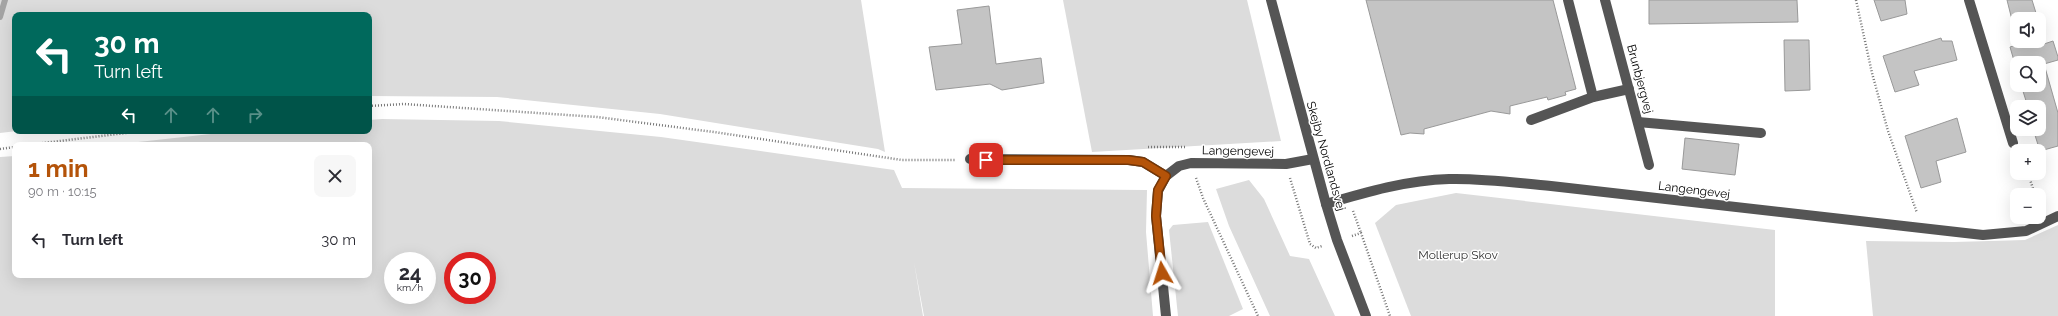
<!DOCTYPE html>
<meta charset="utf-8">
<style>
:root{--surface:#fff;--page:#f7f7f7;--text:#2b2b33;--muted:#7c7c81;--accent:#b45309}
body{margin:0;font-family:Raleway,sans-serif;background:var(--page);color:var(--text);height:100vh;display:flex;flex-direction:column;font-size:15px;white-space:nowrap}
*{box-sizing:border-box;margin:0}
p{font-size:13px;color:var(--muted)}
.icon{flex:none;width:22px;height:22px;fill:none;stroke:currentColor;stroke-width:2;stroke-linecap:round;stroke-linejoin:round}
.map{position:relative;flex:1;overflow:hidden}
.panel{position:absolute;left:12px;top:142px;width:360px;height:136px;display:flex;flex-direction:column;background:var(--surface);border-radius:8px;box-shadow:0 4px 16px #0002}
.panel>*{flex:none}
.top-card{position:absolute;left:12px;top:12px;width:360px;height:122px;border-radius:8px;box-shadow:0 4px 16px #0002;background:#00695c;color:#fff;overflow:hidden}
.buttons{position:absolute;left:2010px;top:12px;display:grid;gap:8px}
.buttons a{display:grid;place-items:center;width:36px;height:36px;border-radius:8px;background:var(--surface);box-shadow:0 4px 16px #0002;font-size:20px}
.speed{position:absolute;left:384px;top:252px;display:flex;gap:8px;font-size:20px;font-weight:700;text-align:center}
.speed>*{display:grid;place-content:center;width:52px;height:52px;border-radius:50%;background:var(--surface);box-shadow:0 4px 16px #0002;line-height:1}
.speed small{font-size:10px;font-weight:400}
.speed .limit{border:6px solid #d22;background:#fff;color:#111}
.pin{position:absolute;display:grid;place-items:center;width:34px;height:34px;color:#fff;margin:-17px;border-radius:8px;box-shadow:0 2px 6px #0006}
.me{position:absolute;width:44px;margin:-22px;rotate:354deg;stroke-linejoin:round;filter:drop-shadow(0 0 3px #0008)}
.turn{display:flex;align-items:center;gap:14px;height:84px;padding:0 16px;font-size:18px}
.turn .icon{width:52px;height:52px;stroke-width:2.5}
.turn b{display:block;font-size:28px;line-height:34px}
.lanes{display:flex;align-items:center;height:38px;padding:0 16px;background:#0003;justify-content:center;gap:20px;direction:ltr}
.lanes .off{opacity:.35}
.round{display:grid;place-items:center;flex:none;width:42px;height:42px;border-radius:8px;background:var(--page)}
.headline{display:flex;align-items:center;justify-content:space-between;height:68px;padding:0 16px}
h1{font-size:24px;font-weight:700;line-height:30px;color:var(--accent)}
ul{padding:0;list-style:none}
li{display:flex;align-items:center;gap:12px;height:60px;padding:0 16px}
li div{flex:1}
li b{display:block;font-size:15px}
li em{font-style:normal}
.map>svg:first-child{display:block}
</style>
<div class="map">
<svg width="2058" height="316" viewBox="0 0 2058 316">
<rect width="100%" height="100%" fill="#fff"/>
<g fill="#dcdcdc" fill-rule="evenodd">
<path d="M0,0H861L885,152L878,149L660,114L497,97L369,96V15H15V131H17L0,133Z"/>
<path d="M1063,0H1247L1281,141L1092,152Z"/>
<path d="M382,119L499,121L661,137L894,170L902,188L1147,190L1146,232L1153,316H924L914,262L923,316H0V157L15,156V275H369V145H111L238,131H369V120ZM393,261H427V295H393ZM453,261H487V295H453Z"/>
<path d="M1249,180L1264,199L1290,256L1309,259L1335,316H1270L1229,226L1216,189Z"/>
<path d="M1456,193L1775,230V316H1411L1375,223L1396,205Z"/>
<path d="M1208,222L1243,309L1229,316H1178L1169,230L1173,225Z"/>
<path d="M2058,225V316H1873L1866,241L1954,242L2025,240Z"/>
</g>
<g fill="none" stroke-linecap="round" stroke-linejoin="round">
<path stroke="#a3a3a3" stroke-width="6" d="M0,17L5,0"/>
</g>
<g fill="#c4c4c4" stroke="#999">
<path d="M1366,0H1553L1576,89L1565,92L1566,95L1548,100L1547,97L1510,106V114L1491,111L1424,129V134L1410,133L1401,135Z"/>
<path d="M1649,0H1797L1798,22L1649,24Z"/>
<path d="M1874,0H1905L1907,14L1881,21Z"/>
<path d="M2007,0H2032L2036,13L2012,20Z"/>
<path d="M989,6L996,64L1041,58L1044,83L1002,90L990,84L936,90L929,47L962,44L957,10Z"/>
<path d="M1941,38L1942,41H1952L1957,60L1914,71L1919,85L1895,92L1883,56Z"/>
<path d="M1784,40H1809L1810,90L1785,91Z"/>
<path d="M2018,41H2037L2038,46L2053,41L2058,57V60L2044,64L2058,113V146L2040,151L2033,129H2039V107H2028L2021,85H2039V63H2017V71L2010,47L2019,44Z"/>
<path d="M1957,118L1966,152L1936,161L1941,182L1921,188L1905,136Z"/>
<path d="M1685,138L1739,144L1735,175L1682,169Z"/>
</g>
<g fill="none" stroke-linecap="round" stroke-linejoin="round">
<g stroke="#777" stroke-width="2.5" stroke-dasharray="1 2" stroke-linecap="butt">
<path d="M1856,0L1872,73L1888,131L1917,213"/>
<path d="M369,106L404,104L597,117L714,132L902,160H955"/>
<path d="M27,145L142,131"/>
<path d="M1148,147H1185"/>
<path d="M0,149L15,147"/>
<path d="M2028,173L2035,195"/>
<path d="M1196,178L1203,198L1258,316"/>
<path d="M1290,178L1310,244L1316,248L1322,246"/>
<path d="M1353,211L1361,233"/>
<path d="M1352,236L1361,233L1390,316"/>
</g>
<g stroke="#555" stroke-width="10">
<path d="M1271,0L1326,204L1337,240L1366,316"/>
<path d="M1568,0L1593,97L1629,89"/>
<path d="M1605,0L1649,165"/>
<path d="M1969,0L2013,143"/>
<path d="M1531,120L1593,97"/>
<path d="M1638,122L1761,133"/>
<path d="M970,159L1129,160L1143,162L1166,176"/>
<path d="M1326,204C1366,192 1408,180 1449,179C1483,178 1517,183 1551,186L1983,235L2026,231L2058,216"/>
<path d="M1166,316L1156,216L1158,191L1166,176L1179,166L1191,163L1286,164L1313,159"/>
</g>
</g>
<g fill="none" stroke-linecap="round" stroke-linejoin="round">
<g stroke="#753606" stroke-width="10">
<path id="route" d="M986,160H1128L1143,162L1166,176L1158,190L1156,216L1162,273"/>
</g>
<use href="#route" stroke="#b45309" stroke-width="7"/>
</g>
<g text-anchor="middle" stroke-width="3" stroke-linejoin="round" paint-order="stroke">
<g font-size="12" fill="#000" stroke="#fff">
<text transform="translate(1640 79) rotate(75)" y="4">Brunbjergvej</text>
<text transform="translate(1238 151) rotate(1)" y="4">Langengevej</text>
<text transform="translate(1326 156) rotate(74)" y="4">Skejby Nordlandsvej</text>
<text transform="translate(1694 190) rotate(7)" y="4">Langengevej</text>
</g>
<g font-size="12" fill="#333" stroke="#fff">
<text x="1458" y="259">Mollerup Skov</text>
</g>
</g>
</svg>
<div class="buttons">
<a><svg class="icon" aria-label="sound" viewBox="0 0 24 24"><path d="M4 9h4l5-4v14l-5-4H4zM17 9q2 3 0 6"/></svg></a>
<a><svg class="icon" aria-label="search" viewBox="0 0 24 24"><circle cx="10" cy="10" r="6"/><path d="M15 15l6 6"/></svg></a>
<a><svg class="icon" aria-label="layers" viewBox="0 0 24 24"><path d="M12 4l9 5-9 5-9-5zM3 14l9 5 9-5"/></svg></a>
<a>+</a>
<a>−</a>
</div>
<div class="speed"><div>24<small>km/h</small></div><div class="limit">30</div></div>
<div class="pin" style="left:986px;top:160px;background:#d93025"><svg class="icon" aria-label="arrive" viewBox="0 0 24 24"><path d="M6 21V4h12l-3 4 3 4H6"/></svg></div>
<svg class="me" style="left:1162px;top:273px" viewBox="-20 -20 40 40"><path d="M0-17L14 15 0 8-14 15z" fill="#b45309" stroke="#fff" stroke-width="4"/></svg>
<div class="top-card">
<div class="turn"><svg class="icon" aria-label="left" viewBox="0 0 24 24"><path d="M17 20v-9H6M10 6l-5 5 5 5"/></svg><div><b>30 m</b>Turn left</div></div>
<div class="lanes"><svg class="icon" aria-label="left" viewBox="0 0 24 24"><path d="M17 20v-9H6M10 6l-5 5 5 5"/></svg><svg class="icon off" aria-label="ahead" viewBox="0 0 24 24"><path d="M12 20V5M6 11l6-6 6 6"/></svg><svg class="icon off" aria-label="ahead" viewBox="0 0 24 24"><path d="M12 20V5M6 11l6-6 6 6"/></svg><svg class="icon off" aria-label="right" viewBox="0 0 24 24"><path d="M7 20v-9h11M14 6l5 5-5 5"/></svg></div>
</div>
<section class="panel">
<div class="headline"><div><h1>1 min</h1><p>90 m · 10:15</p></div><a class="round"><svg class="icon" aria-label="close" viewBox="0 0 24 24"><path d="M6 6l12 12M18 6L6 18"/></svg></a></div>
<ul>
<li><svg class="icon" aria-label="left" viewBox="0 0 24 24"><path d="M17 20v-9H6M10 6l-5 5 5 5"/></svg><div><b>Turn left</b></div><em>30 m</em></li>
</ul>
</section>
</div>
